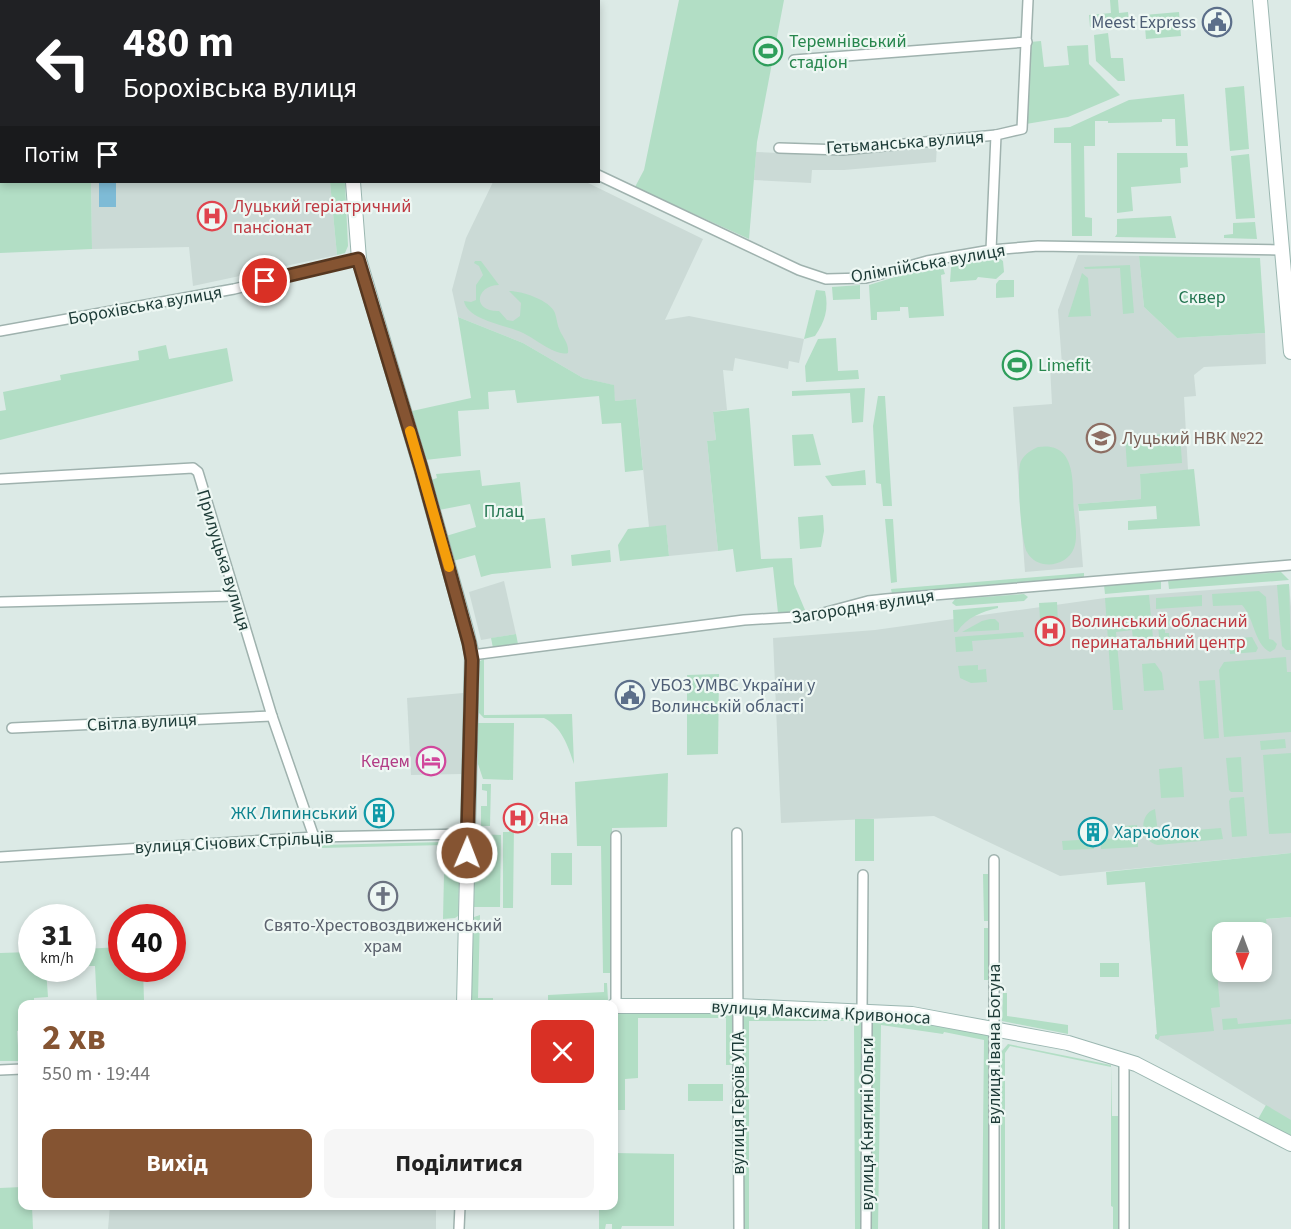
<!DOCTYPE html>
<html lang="uk">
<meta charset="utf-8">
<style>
:root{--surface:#fff;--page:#f6f6f6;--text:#222;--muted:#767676;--accent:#855432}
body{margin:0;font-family:"Source Sans 3",sans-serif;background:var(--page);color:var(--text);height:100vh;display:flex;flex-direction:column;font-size:22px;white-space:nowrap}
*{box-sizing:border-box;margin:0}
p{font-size:20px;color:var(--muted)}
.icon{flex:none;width:33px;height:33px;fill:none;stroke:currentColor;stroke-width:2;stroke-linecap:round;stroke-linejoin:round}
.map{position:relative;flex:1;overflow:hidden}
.panel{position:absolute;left:18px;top:1000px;width:600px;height:210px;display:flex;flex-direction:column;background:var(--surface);border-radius:12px;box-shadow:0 3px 9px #0003}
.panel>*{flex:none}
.guide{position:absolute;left:0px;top:0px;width:600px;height:183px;box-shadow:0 3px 9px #0003;background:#202124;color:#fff;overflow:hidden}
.needle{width:39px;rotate:181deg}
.tools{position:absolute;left:1212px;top:922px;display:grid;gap:12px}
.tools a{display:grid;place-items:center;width:60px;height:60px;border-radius:12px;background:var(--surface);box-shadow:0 3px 9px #0003;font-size:30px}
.speed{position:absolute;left:18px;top:904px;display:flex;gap:12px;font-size:30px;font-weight:700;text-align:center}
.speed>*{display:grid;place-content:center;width:78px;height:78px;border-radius:50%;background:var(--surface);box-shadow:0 3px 9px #0003;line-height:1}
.speed small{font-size:15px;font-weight:400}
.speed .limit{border:9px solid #d22;background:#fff;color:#111}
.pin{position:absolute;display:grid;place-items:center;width:51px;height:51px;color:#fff;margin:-26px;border:3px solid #fff;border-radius:50%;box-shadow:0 2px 6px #0007}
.me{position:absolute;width:66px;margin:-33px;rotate:1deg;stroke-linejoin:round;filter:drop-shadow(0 0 4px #0008)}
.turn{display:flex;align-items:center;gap:21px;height:126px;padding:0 24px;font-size:27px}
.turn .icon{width:78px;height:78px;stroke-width:2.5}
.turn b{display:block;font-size:42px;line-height:51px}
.then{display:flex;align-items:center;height:57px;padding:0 24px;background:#0003;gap:12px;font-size:22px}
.round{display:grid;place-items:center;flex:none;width:63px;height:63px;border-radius:12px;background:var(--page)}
.overview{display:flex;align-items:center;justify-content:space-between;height:102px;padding:0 24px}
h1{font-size:36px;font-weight:700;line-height:45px;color:var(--accent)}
.cta{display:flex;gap:12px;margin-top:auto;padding:12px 24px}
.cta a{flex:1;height:69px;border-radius:12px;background:var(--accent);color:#fff;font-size:24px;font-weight:700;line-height:69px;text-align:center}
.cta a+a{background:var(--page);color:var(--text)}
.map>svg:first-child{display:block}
</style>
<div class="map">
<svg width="1291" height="1229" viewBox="0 0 1291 1229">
<rect width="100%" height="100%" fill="#dceae6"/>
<g fill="#cbdad6" fill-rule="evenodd">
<path d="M937,145L936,162L844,170H812L811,183L754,180L756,152L844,156Z"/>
<path d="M91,182H330L337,255L193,286L189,247L92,249Z"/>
<path d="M493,182H586L703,239L665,320L689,316L804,339L799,363L789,361L788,369L735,358L733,371L723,370L727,410L713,412L716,440L707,441L718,551L669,556L666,526L649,527L636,399L615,401L613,385L583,378L523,343L458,317L452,290L466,238Z"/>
<path d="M1078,255L1139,256L1144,307L1177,338L1265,333L1266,364L1204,367L1194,375L1196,396L1184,397L1188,470L1140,474L1141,499L1078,504L1083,567L1025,572L1013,407L1052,404L1050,366L1062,365L1058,310Z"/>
<path d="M504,581L516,634L481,640L469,592Z"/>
<path d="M1289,584L1291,607V853L1060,876L934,816L781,823L773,638L875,630L1105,598Z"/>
<path d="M463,693L462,774L411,775L407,698Z"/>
<path d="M1291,917V1121L1155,1038V1035L1157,1034L1149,930ZM1222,933H1262V972H1222Z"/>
<path d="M110,1206H436V1229H108Z"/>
</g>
<g fill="#b2dec5">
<path d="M679,0H784L757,142L749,239L635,187L644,170Z"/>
<path d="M1110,0H1118L1119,13L1128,12L1129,24L1090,27L1089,15L1111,13Z"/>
<path d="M1179,12L1181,36L1146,39L1144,15Z"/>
<path d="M1108,33L1111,58H1123L1125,81H1118L1096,61L1094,35Z"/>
<path d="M1041,41L1044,67L1069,65L1067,46L1088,45L1089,64L1120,95L1068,117L1026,124L1030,42Z"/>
<path d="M1244,86L1249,149L1230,151L1225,88Z"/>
<path d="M1184,94L1188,146H1176L1175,119H1162V122L1108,123V121H1095V146H1084L1085,217L1092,218V236H1072L1071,143H1054V128L1070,127L1129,100Z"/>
<path d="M1117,153H1187L1188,167L1180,168L1181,183L1131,187L1133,211L1117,213Z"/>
<path d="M1249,154L1255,218L1236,219L1231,156Z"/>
<path d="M0,169L2,182H91L92,249L0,253Z"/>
<path d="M330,182H345L348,246L345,253L337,255Z"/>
<path d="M1171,216L1176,238L1115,237L1117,234V219Z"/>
<path d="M1255,222L1257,239L1224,238V235L1233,234V223Z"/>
<path d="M996,256L1003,261L1004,272L996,279L978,277L976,280L950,282L951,268L953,263Z"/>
<path d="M1139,256L1260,258L1265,333L1177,338L1144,307Z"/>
<path d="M475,261H481L499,285C476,285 471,312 499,311L507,320L513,321L520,316L521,303L509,291C522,291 550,300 555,313C557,319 557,325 560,331C564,339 569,344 568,353C557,357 534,338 523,333C506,325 467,320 464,301L471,302L476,300V285L483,275L479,266L474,263Z"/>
<path d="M942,265L945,274L941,275L944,316L909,318L908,307H900V311L877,312V320H871L869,285L918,270Z"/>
<path d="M1130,265L1134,313L1123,314L1120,268L1085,269L1084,267Z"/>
<path d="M1082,273L1088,278L1091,316L1068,317Z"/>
<path d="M999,280H1014V297L996,298V284Z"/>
<path d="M860,285V299L833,300L832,287Z"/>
<path d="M816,290L825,291C829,309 825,321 815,336L804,339Z"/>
<path d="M458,317L523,343L583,378L614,385L615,401L636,399L643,470L625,472L621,423L602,424L599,396L517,403L515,390L488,392L489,409L458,411L461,456L425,460L412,411L471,398Z"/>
<path d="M836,338L838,371L858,370L859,379L806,382L805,366L818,339Z"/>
<path d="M166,345L169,359L227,348L233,381L0,440V411L6,410L3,392L61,380L60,375L139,360L138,351Z"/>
<path d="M865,388L863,422L852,423L850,393L792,396V391Z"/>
<path d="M878,396H885L892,506H883L881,484L876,483L873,426Z"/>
<path d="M749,408L761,559L792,558L794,584L805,610L778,613L773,567L736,572L733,549L718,551L707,441L716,440L713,412Z"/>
<path d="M1180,433L1182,463L1127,467L1125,437Z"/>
<path d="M813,434L821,465L794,466L792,435Z"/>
<path d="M1038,447C1078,441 1072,485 1074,511C1075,522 1078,538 1074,548C1067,567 1037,571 1027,552C1021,542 1016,471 1021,461C1025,454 1031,450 1038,447Z"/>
<path d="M1194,469L1200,526L1128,530V521L1157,519L1156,506L1079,511L1078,504L1141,499L1140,474Z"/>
<path d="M480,470L482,486L520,482L524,520L545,518L551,568L492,574L481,577L475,555L453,561L446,536L476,527L470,504L439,510L431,480L437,478L436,474Z"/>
<path d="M865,470L866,485L832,486L825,476Z"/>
<path d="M823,515L824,531L821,547L800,549L798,517Z"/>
<path d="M885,519H893L897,582L891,583Z"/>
<path d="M666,525L669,556L620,561L618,545L628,529Z"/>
<path d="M610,550L611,562L572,566L571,555Z"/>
<path d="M1281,572L1289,580L1169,589L1168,580Z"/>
<path d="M1084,573V578L892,594L891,589Z"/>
<path d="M1161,581V589L1105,594L1104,585Z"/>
<path d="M1289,584L1291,650H1286L1282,646L1277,585Z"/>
<path d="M1259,591L1266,597L1269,639L1273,640L1277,644L1275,649L1270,652C1254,644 1254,617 1242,605L1213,606L1212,594Z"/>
<path d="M1024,594L1028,597L1024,601L956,606L952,603L955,599Z"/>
<path d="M1149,595L1153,638L1133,639L1132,630L1116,632L1123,710H1113L1105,598Z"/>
<path d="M1202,595V606L1156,609V598Z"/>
<path d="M1057,602L1058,624L1047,625L1040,619L1039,603Z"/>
<path d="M998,606V608C981,612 967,617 957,632H954L953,610Z"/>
<path d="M1188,618L1191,620V623L1165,625V633H1169L1170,644L1160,645L1158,626L1162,620Z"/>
<path d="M990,619H995L999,623V630L962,632L982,621Z"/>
<path d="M1023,632L1024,637L972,641L973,651L956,652L955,637Z"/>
<path d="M516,634L518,644L493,648L491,638Z"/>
<path d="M1252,637L1258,648L1256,652L1230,654L1229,639Z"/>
<path d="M1286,657L1287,672H1291V732L1224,737L1219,670L1224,662Z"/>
<path d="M484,659V715L572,714L574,764C568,746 562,727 544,718H484L479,713L480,661Z"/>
<path d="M1155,663L1162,673L1164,690L1144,691L1142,664Z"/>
<path d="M978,665V670L986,669L987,682L971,683L960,678L958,666Z"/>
<path d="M719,674L718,754L687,755V675Z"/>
<path d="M1215,680L1219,738L1204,739L1199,681Z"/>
<path d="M478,723H514L513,780L483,779L478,764Z"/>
<path d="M1285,739L1286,748L1261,750L1260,741Z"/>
<path d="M1291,753V833L1269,834L1263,755Z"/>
<path d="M1241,757L1243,792H1231L1229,790L1226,758Z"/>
<path d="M1182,767L1184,797L1161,798L1159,769Z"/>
<path d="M668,773L667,827L612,828L613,973H603L601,846H577L575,782Z"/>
<path d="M482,784H491L490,826H481V806H487V791L482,790Z"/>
<path d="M1244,797L1247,836L1232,837L1229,801L1231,798Z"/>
<path d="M1155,809L1158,833L1221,828L1223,839L1158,845C1140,842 1138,814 1155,809Z"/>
<rect x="855" y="819" width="19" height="42"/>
<path d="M510,825H514L513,908H503V832H509Z"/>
<path d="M1137,825L1138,847L1101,849V839L1123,838V826Z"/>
<path d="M475,834L501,835L500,907H474Z"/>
<path d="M1094,839V849L1063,850L1062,841Z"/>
<path d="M457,840L460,844L459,861H444V845L320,848L321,845L445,842Z"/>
<rect x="551" y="853" width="21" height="32"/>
<path d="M1291,853V917L1266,919L1269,944L1262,945V933H1222V948L1215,949L1220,1007L1211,1008L1214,1031L1160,1036L1158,1040L1155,1038V1035L1157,1034L1145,882L1107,885L1106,872Z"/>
<path d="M444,874H454L459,880L458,916L455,918L443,919Z"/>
<path d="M983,874H991V921H984Z"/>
<path d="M480,915L478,998H493V1003L471,1002L474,917Z"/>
<rect x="984" y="928" width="7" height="52"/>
<path d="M121,947L122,969H143L144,1000L122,1001V1005H97L95,966H83V949Z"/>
<path d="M31,952L32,969H46L48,997L34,998V1005H22V1030L17,1031L19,1061H0V953Z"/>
<rect x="1100" y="963" width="19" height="14"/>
<path d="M604,983H607L608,1000L548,1003V995L604,992Z"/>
<path d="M1003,993H1007V1016L1068,1025V1034L1002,1021Z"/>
<path d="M614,1013L732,1014V1065H726V1018H638V1078L625,1079V1110H614V1153L674,1154V1226H622L621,1229H612V1224H606L605,1229H599V1206H614Z"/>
<path d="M743,1014H862V1229H855L854,1021H749V1229H743Z"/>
<path d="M872,1017L944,1025L990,1036L989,1229H982L984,1040L944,1032L943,1034L881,1025L878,1229H871Z"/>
<path d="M1237,1018L1238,1024L1291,1019V1024L1223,1030L1222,1019Z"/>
<path d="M1008,1044L1111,1065L1112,1116H1120L1119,1229H1113V1207L1111,1206V1067L1010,1046L1005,1053V1229H1001V1052Z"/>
<rect x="688" y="1084" width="35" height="17"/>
<path d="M1266,1105L1291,1120V1136L1258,1119Z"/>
<path d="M22,1187V1206H32L33,1229H0V1188Z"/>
</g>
<rect fill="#7ebbd6" x="99" y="182" width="17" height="25"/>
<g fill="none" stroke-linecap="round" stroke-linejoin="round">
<g stroke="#9fb2ae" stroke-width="12">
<g id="street">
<path d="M794,60L1027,42"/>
<path d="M0,66H2"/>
<path d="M779,148L843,150L996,135"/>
<path d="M598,175L799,270L826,279L866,278L927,261L991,250L1038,246L1281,250"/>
<path d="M991,250L996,135L1022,129L1028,0"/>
<path d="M0,331L234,289L359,259"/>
<path d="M0,479L193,468L198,472L272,716L314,837"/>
<path d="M0,602L235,596"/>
<path d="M472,655L744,620L812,616L868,601L886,599L1291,565"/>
<path d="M12,728L272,716"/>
<path d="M737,833L739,1229"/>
<path d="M0,857L314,837L467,834"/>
<path d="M863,875L862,1011L867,1019L866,1229"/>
<path d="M616,1006V836"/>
<path d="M1124,1059V1229"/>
<path d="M0,1070L22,1069"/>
<path d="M459,1229L460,1206"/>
<path d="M994,1229V860"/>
</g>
</g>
<g stroke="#9bb7b1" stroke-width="16">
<g id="secondary">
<path d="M1260,0L1291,352"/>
<path d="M360,2L361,0"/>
<path d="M353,182L359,259L421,468L467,633L472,655L464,1005"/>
<path d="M614,1006H738L912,1014L1068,1043L1136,1064L1291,1144"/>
</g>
</g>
<use href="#street" stroke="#fff" stroke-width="9"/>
<use href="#secondary" stroke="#fff" stroke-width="14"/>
</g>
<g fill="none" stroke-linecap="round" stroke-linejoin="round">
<g stroke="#563720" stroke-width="15">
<path id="route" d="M265,281L358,259L421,468L469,643L472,660L467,853"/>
</g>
<use href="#route" stroke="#855432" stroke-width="10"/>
<path stroke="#f59e0b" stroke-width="10" d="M410,431L449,567"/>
</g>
<defs>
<g id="civic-ring" transform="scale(1.5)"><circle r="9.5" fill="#edf7f3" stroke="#5c6f8a" stroke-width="1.5"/><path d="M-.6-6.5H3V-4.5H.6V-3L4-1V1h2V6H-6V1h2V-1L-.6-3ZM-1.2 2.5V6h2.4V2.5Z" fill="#5c6f8a"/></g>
<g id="stadium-ring" transform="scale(1.5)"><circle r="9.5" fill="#edf7f3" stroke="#2e9e5b" stroke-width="1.5"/><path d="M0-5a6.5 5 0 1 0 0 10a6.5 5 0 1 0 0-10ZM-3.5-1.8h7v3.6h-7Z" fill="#2e9e5b"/></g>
<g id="hospital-ring" transform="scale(1.5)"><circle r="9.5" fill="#edf7f3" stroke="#e0444e" stroke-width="1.5"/><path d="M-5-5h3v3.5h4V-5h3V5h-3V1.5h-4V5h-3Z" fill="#e0444e"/></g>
<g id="school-ring" transform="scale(1.5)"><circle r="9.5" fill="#edf7f3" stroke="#8d6e63" stroke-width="1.5"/><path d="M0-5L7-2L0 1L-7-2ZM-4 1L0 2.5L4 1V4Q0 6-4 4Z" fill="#8d6e63"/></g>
<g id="hotel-ring" transform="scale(1.5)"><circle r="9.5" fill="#edf7f3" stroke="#d1479c" stroke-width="1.5"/><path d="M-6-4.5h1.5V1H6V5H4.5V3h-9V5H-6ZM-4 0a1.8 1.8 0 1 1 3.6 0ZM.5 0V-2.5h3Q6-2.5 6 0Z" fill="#d1479c"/></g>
<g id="building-ring" transform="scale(1.5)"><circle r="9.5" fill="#edf7f3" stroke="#0f9aa8" stroke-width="1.5"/><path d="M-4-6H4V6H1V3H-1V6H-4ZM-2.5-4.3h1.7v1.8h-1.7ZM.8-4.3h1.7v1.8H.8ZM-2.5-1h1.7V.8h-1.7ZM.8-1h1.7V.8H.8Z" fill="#0f9aa8"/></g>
<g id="church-ring" transform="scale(1.5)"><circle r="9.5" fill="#edf7f3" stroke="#6b7280" stroke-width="1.5"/><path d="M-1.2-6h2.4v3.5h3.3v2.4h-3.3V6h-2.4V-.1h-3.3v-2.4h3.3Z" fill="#6b7280"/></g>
</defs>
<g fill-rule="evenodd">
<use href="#civic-ring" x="1217" y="22"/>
<use href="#stadium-ring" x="768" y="51"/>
<use href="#hospital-ring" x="212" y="216"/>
<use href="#stadium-ring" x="1017" y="365"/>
<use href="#school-ring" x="1101" y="438"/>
<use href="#hospital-ring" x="1050" y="631"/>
<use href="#civic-ring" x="630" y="695"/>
<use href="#hotel-ring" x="431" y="761"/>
<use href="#building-ring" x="379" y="813"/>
<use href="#hospital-ring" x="518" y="818"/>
<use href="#building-ring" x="1093" y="832"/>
<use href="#church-ring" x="383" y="896"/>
</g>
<g text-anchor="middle" stroke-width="4.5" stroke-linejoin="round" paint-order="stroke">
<g font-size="18" fill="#4e5e75" stroke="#edf7f3" text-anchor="end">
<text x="1196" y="28">Meest Express</text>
<text x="651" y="691" text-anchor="start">УБОЗ УМВС України у<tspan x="651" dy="21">Волинськiй області</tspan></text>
</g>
<g font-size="18" fill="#27864d" stroke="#edf7f3" text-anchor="start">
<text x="789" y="47">Теремнівський<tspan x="789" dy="21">стадіон</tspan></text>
<text x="1038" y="371">Limefit</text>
</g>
<g font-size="18" fill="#1d3b37" stroke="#edf7f3">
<text transform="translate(905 142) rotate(-4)" y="6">Гетьманська вулиця</text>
<text transform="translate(928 263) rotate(-10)" y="6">Олімпійська вулиця</text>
<text transform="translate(145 305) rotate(-10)" y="6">Борохівська вулиця</text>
<text transform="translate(224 560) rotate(73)" y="6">Прилуцька вулиця</text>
<text transform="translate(863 606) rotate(-9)" y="6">Загородня вулиця</text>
<text transform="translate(142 722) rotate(-3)" y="6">Світла вулиця</text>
<text transform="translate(234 842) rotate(-3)" y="6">вулиця Січових Стрільців</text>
<text transform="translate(821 1012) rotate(3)" y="6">вулиця Максима Кривоноса</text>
<text transform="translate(994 1044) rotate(-90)" y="6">вулиця Івана Богуна</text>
<text transform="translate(738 1103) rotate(-90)" y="6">вулиця Героїв УПА</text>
<text transform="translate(867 1124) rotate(-90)" y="6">вулиця Княгині Ольги</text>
</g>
<g font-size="18" fill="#be3a42" stroke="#edf7f3" text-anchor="start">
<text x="233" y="212">Луцький геріатричний<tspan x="233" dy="21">пансіонат</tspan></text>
<text x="1071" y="627">Волинський обласний<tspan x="1071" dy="21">перинатальний центр</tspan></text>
<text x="539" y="824">Яна</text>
</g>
<g font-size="18" fill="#237550" stroke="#edf7f3">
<text x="1202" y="303">Сквер</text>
<text x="504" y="517">Плац</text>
</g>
<g font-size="18" fill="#785e54" stroke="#edf7f3" text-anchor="start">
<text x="1122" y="444">Луцький НВК №22</text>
</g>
<g font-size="18" fill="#b23c85" stroke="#edf7f3" text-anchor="end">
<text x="410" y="767">Кедем</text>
</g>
<g font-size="18" fill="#0d838f" stroke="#edf7f3" text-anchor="end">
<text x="358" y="819">ЖК Липинський</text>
<text x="1114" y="838" text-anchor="start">Харчоблок</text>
</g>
<g font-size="18" fill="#5b616d" stroke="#edf7f3">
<text x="383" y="931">Свято-Хрестовоздвиженський<tspan x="383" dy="21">храм</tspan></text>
</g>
</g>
</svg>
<div class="tools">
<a><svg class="needle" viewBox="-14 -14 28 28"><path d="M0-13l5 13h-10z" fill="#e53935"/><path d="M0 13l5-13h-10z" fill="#767676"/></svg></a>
</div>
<div class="speed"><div>31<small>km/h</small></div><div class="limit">40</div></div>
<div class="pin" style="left:265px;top:281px;background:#d93025"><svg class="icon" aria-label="arrive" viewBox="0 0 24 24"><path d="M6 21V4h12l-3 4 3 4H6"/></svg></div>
<svg class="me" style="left:467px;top:853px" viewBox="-20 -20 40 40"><circle r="17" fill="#855432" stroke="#fff" stroke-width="3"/><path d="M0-11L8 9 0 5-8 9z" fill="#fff"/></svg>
<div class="guide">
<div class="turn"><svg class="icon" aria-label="left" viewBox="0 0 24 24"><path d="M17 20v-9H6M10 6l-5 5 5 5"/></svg><div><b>480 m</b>Борохівська вулиця</div></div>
<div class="then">Потім<svg class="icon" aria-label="arrive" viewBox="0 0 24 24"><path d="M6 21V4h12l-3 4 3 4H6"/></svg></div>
</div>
<section class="panel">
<div class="overview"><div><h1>2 хв</h1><p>550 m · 19:44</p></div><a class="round" style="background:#d93025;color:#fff"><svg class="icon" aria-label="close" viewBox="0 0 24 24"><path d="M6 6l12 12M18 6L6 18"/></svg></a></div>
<div class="cta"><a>Вихід</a><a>Поділитися</a></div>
</section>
</div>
